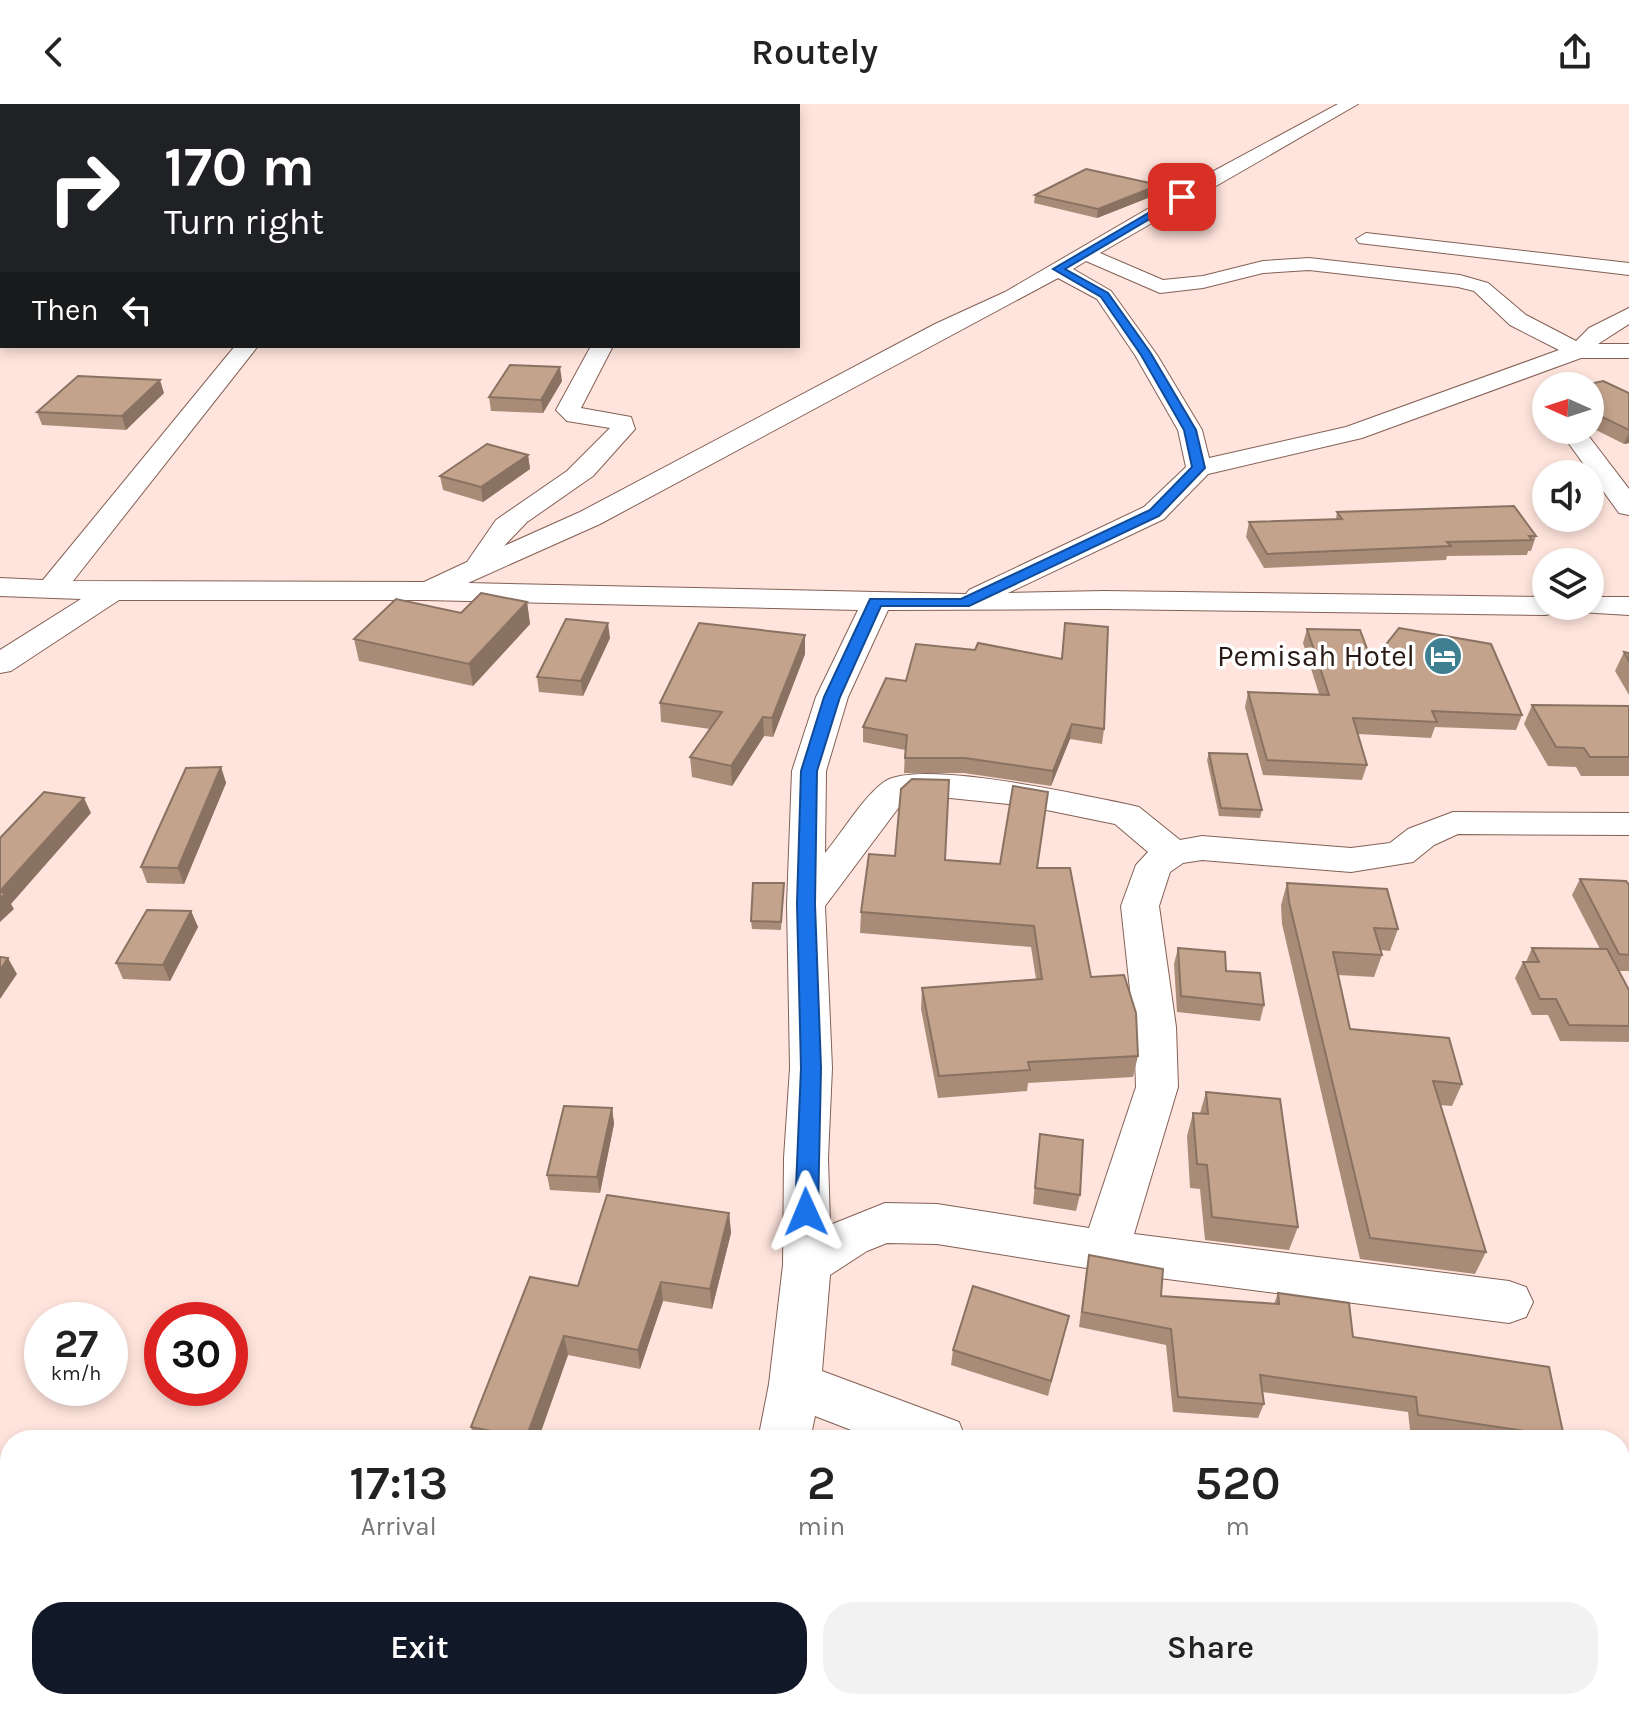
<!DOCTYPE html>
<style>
:root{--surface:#fff;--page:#f2f2f2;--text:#222;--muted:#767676;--accent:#111827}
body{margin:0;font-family:Karla,sans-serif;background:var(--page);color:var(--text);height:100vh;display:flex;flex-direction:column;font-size:30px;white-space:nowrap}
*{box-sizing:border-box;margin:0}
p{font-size:26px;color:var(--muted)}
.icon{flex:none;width:44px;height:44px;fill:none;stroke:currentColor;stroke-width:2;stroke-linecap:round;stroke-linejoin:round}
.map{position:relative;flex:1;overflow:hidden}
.panel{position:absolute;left:0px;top:1326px;width:1630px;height:280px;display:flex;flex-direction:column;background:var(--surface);border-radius:32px 32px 0 0;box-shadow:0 4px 12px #0003}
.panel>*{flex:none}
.hud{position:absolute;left:0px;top:0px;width:800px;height:244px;box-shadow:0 4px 12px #0003;background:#202124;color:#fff;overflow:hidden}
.needle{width:52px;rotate:273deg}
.tools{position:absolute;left:1532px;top:268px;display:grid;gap:16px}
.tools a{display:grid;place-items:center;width:72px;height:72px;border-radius:50%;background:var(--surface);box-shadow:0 4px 12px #0003;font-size:40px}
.speed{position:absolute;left:24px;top:1198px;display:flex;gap:16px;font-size:40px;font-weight:700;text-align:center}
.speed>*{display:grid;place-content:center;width:104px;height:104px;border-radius:50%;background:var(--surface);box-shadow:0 4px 12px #0003;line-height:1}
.speed small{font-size:20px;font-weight:400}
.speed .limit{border:12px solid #d22;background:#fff;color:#111}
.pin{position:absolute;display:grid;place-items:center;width:68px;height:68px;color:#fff;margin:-34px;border-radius:16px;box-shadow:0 4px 12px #0006}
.me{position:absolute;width:88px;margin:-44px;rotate:359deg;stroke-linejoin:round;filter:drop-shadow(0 0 6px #0008)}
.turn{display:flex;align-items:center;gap:28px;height:168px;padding:0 32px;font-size:36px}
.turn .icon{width:104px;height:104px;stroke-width:2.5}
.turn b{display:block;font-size:56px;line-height:68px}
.then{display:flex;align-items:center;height:76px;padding:0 32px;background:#0003;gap:16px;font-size:30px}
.eta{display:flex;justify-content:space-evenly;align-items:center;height:136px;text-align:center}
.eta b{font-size:48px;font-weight:600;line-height:56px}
.cta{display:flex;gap:16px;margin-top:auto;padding:16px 32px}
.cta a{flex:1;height:92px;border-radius:32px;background:var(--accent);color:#fff;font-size:32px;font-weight:600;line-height:92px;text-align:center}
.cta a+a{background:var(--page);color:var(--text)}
header{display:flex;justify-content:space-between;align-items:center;height:104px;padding:0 32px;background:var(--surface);font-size:36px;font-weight:600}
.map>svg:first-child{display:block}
</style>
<header><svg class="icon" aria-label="back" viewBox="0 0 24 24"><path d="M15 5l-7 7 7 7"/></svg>Routely<svg class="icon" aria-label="share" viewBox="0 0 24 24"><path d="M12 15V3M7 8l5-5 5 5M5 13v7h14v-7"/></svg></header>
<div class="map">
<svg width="1629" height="1606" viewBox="0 0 1629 1606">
<rect width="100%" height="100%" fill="#fee4dc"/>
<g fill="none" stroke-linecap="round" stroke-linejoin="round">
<g fill="#e6a8d4" fill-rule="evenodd">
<rect x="423" y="0" width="4" height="2"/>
<rect x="0" y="111" width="2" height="4"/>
</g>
<g stroke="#846055" stroke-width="2">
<g id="minor">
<path d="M594,0H611L593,2Z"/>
<path d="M1338,0H1358L1100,149L1163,176L1203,172L1263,157L1309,154L1460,171L1488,179L1526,211L1576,237L1589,224L1629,204V220L1598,240H1629V254H1581L1362,334L1208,370L1164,415L1008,489L1104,487L1546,493V502H1561L1557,508L1546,511L1104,505L888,506L848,593L826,667L825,749C842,729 863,693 884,678C918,654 1081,691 1126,700L1139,703L1180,736L1202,732L1351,744L1390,739L1408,725L1453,708L1629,709V731L1458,730L1434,741L1413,758L1351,768L1202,756L1183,759L1170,768L1159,802L1176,923L1178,983L1134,1130L1509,1177L1526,1183L1533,1198L1526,1213L1509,1219L1105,1167L937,1140L887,1139L867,1147L830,1171L822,1267L959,1318L966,1336H877L815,1312L810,1336H758L769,1280L783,1161L784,1054L790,964L787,800L792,667L816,593L858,506L425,496H119L11,567L0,569V546L81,495L0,492V474L43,476L235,242H258L73,477L424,478L467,458L496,416L567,367L610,324L567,317L556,306L591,242H613L581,304L631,313L635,325L593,372L527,418L504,442L580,408L935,220L1005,188L1199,75ZM1086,157L1160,189L1203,184L1263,169L1309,166L1458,183L1474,187L1510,221L1559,246L1346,323L1209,354L1202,326L1157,251L1111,187L1073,165ZM1058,174L1097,195L1135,251L1178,326L1186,363L1144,403L969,486L966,490L468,479L600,420ZM921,691L1027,702L1115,720L1148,748L1136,761L1121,802L1134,923L1136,983L1089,1124L937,1100L885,1099L830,1121L828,1054L832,964L825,802L899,703L909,693Z"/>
<path d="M1366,129L1629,159V171L1359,139L1356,135Z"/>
<rect x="0" y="220" width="2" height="14"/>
<path d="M1559,326H1584L1629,385V411L1619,409Z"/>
<path d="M1590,493H1629V511L1579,508L1575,502H1590Z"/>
<path d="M1620,1506L1629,1508V1566L1620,1564Z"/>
<path d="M644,1596H709L705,1606H640Z"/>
<path d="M1529,1596H1589L1591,1606H1531Z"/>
</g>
</g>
<use href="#minor" fill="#fff" fill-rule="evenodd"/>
</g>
<g fill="#a98c78">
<path d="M1159,81L1158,90L1097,114L1034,99L1035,91Z"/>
<path d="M562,277L543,309L491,307L489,293Z"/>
<path d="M1590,282L1629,289V339L1624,340L1590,323Z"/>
<path d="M164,289L126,326L42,321L37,308Z"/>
<path d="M528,351L530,365L483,398L443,386L440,372Z"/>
<path d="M1337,408L1536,432L1531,447H1528L1527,451L1447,452L1446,456L1264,464L1246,433L1249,418L1336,415Z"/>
<path d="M527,498L530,520L473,582L359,557L354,535Z"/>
<path d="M1065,519L1104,625L1102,640L1070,635L1051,682L964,669H904L905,646L863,638V623L906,577L975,546L1061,555Z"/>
<path d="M1307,525L1372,558L1522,611L1516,626L1435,623L1431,634L1358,630L1367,661L1362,676L1263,671L1245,603L1248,588L1319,590L1303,539Z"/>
<path d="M610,534L583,592L539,588L537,573Z"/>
<path d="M1624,548L1629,549V591L1615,567Z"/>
<path d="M805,550L773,633L764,632L732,682L692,673L690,653L710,625L661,618L660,599Z"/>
<path d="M1532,601L1629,602V672H1581L1576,663L1548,662L1524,620Z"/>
<path d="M1209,649L1262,706L1260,714L1219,712L1207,656Z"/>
<path d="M221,663L226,679L184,780L147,779L141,763Z"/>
<path d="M945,756L1037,764L1091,873L1138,952L1133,973L1028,979L1027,987L938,994L921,905L922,884L1036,875L1031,843L860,829L861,808Z"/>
<path d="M1580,775L1629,781V867H1619L1629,886V938L1560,937L1548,911H1532L1515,874L1523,858H1526L1532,844L1600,845L1572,791Z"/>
<path d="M784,779L781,826L752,825L751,817Z"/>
<path d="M1287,779L1398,825L1390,847L1381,846L1382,851L1374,873L1338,871L1350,925L1462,980L1452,1002L1440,1001L1486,1148L1475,1170L1360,1155L1282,820L1281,801Z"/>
<path d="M191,807L198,823L170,877L123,875L116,859Z"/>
<path d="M1178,844L1226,867L1264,901L1260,917L1177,908L1174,860Z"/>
<path d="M1206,988L1298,1123L1289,1146L1205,1136L1200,1085L1190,1084L1187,1032L1193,1009H1200Z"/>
<path d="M612,1004L614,1020L600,1089L550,1086L547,1071Z"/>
<path d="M1040,1030L1080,1091L1076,1107L1033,1100Z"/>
<path d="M729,1109L731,1129L712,1205L663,1197L640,1265L568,1251L538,1336H475L471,1323L578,1182Z"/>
<path d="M1089,1151L1161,1192L1274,1200L1278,1189L1353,1233L1564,1333L1562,1336H1476L1410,1326L1408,1308L1262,1288L1264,1300L1258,1314L1173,1308L1166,1241L1079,1223L1086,1167Z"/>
<path d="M1065,1227L1048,1292L951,1261L953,1246Z"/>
</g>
<g fill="#897262">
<path d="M1159,81L1158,90L1097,114L1098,105Z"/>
<path d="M560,263L562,277L543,309L541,296Z"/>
<path d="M160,276L164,289L126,326L122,312Z"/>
<path d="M1629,328V339L1624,340Z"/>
<path d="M528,351L530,365L483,398L481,383Z"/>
<path d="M527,498L530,520L473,582L469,560Z"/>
<path d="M608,519L610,534L583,592L581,577Z"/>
<path d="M805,531V550L773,633L772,614Z"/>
<path d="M763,613L764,632L732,682L731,662Z"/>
<path d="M1072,620L1070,635L1051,682L1053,667Z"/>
<path d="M221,663L226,679L184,780L178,764Z"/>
<path d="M84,694L91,709L11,800L14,805L0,818V787Z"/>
<path d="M191,807L198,823L170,877L163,861Z"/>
<path d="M8,854L17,870L0,895V866Z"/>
<path d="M612,1004L614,1020L600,1089L597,1073Z"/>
<path d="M729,1109L731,1129L712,1205L710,1185Z"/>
<path d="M661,1178L663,1197L640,1265L638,1246Z"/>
<path d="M564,1232L568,1251L538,1336H527L526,1334Z"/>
</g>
<g fill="#c4a38c" stroke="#897262" stroke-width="2">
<path d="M28,0H211L209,2H25Z"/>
<path d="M2,16V27H0V17Z"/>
<path d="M1086,65L1159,81L1098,105L1035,91Z"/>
<path d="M510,261L560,263L541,296L489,293Z"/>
<path d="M78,272L160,276L122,312L37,308Z"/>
<path d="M1603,277L1629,289V326L1590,307V282H1581Z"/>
<path d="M487,340L528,351L481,383L440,372Z"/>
<path d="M1514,402L1536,432H1529L1532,436L1447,438L1451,442L1267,450L1249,418L1342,415L1337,408Z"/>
<path d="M481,489L527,498L469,560L354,535L396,495L461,509Z"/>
<path d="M566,515L608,519L581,577L537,573Z"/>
<path d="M699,519L805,531L772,614L763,613L731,662L690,653L722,608L660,599Z"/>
<path d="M1065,519L1108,523L1104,625L1072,620L1053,667L965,654H905L907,631L863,623L886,574L906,577L916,540L975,546L978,539L1062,555Z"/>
<path d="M1399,524L1491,540L1522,611L1432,607L1437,618L1353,614L1367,661L1267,656L1248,588L1329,591L1307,525L1360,526L1372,558Z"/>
<path d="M1624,548L1629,549V557Z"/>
<path d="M1532,601L1629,602V653H1590L1584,644L1556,643Z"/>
<path d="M1209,649L1247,650L1262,706L1221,704Z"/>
<path d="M221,663L178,764L141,763L186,664Z"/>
<path d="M912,675L949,676L945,756L1000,760L1013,682L1048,688L1037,764H1070L1091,873L1124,871L1136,909L1138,952L1028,958L1030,966L939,972L922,884L1042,875L1034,822L861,808L869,750L895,752L901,685Z"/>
<path d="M44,688L84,694L0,787V734Z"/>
<path d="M1580,775L1626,777L1629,781V851L1619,850Z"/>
<path d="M753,779H784L781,818L751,817Z"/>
<path d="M1287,779L1387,785L1398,825L1374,824L1382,851L1333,848L1350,925L1449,934L1462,980L1433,977L1486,1148L1370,1134L1289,798Z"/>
<path d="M0,788L6,789L0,794Z"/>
<path d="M147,806L191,807L163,861L116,859Z"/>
<path d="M1178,844L1225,848L1226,867L1260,869L1264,901L1181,892Z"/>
<path d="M1532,844L1607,845L1629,886V922L1569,921L1556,895H1540L1523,858H1539Z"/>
<path d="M0,853L8,854L0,866Z"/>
<path d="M1206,988L1280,995L1298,1123L1212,1113L1207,1061L1197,1060L1193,1009L1208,1010Z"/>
<path d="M564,1002L612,1004L597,1073L547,1071Z"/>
<path d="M1040,1030L1083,1036L1080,1091L1035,1084Z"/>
<path d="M607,1091L729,1109L710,1185L661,1178L638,1246L564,1232L526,1334L471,1323L530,1173L578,1182Z"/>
<path d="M1089,1151L1163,1165L1161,1192L1279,1200L1278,1189L1349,1199L1353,1233L1549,1263L1564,1333L1418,1311L1416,1293L1260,1271L1264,1300L1178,1293L1171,1225L1082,1208Z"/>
<path d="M973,1182L1069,1212L1051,1277L953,1246Z"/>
</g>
<path fill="#1a73e8" stroke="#114b97" stroke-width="2" d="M1179,91L1187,93L1065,165L1108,189L1150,248L1196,326L1205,364L1159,412L969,502H881L840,593L817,667L815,800L821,964L818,1108L814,1114L806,1117L799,1114L795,1108L801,964L797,800L801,667L824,593L870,495H961L1150,406L1192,363L1184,326L1141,251L1101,193L1053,165Z"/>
<defs>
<g id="hotel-disc" transform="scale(2)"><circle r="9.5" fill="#3e8092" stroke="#fff"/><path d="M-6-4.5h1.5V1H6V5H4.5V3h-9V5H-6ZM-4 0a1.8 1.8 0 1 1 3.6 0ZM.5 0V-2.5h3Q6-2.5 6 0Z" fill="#fff"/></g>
</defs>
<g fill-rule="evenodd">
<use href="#hotel-disc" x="1443" y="552"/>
</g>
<g text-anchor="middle" stroke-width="7" stroke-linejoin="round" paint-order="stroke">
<g font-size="30" fill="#291a15" stroke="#fff" text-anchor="end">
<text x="1415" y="562">Pemisah Hotel</text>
</g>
</g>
</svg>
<div class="tools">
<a><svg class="needle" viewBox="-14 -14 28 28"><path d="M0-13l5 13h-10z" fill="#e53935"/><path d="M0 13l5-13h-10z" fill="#767676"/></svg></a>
<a><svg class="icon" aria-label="sound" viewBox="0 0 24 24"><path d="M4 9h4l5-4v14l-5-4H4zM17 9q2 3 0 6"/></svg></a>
<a><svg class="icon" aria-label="layers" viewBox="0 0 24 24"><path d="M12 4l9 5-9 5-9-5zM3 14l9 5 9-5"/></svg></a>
</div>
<div class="speed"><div>27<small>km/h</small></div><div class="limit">30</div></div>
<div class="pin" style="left:1182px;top:93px;background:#d93025"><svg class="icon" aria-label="arrive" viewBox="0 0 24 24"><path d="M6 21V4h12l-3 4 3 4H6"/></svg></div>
<svg class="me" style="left:806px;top:1108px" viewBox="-20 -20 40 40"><path d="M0-17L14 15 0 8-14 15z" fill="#1a73e8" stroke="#fff" stroke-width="4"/></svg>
<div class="hud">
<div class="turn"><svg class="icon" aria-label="right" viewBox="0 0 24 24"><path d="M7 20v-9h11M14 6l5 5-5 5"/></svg><div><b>170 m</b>Turn right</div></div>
<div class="then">Then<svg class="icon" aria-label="left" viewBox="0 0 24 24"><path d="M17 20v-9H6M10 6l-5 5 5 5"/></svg></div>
</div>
<section class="panel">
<div class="eta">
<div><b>17:13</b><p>Arrival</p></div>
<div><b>2</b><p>min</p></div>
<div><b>520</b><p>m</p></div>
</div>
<div class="cta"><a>Exit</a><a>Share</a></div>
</section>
</div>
